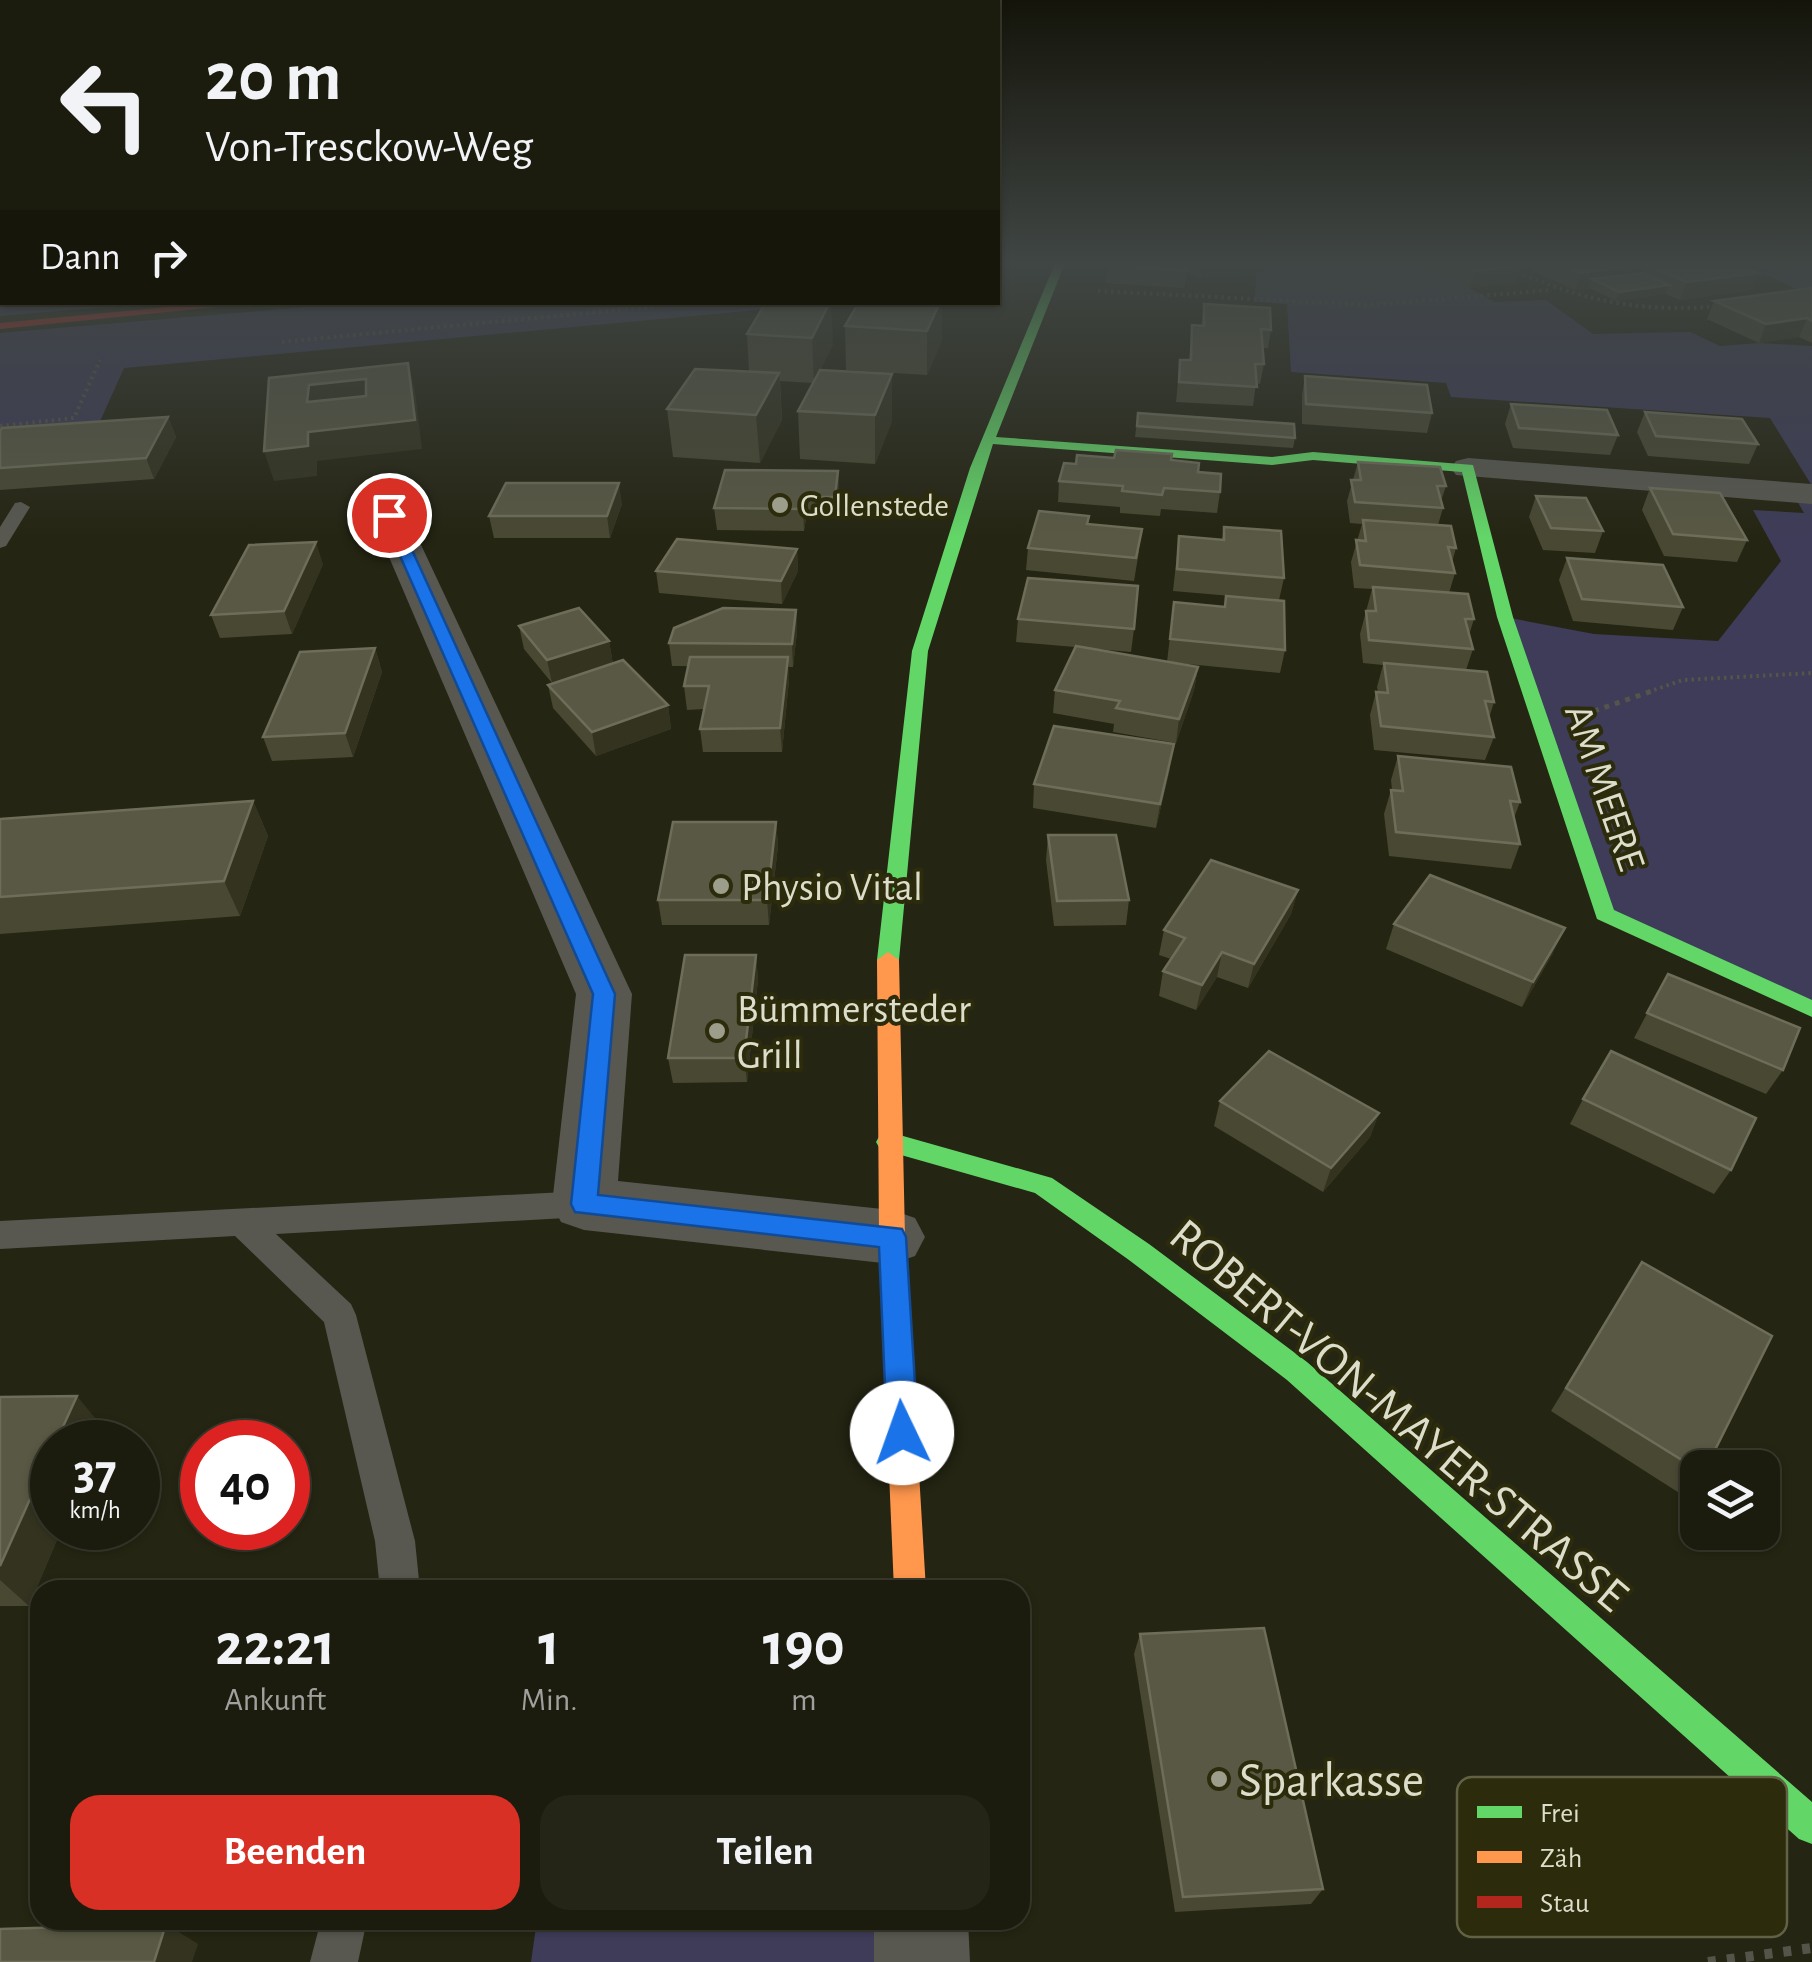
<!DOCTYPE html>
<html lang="de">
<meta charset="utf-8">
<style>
:root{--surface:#1c1c0e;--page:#252517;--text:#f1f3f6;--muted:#a0a19e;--line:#3a3a2e;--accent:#d93025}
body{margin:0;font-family:"Alegreya Sans",sans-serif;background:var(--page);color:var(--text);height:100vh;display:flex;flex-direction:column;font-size:38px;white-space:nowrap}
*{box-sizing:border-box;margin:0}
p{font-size:32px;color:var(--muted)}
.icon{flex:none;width:55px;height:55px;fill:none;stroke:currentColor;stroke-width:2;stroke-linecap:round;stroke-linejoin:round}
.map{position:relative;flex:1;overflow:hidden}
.drawer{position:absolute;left:30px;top:1580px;width:1000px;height:350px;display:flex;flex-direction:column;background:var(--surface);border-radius:30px;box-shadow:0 2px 8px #0004,0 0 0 2px var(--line)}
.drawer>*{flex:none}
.guide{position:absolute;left:0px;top:0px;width:1000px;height:305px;box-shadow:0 2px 8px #0004,0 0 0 2px var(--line);background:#1c1c0e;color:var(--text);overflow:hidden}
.buttons{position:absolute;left:1680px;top:1450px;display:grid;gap:20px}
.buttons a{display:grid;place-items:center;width:100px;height:100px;border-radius:20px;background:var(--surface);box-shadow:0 2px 8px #0004,0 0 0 2px var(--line);font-size:50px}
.speed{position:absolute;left:30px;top:1420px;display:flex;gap:20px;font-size:50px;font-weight:700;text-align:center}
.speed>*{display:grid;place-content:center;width:130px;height:130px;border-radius:50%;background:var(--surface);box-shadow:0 2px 8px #0004,0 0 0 2px var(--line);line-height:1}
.speed small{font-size:25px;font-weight:400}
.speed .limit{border:15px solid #d22;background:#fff;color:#111}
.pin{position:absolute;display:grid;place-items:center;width:85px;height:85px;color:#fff;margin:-42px;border:5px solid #fff;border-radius:50%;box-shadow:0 2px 10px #0007}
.me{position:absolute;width:110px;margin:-55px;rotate:357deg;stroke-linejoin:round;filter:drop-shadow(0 0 8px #0008)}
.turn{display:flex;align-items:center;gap:35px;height:210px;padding:0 40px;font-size:45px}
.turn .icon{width:130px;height:130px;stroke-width:2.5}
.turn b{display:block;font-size:70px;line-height:85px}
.then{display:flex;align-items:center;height:95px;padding:0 40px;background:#0003;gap:20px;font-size:38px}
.eta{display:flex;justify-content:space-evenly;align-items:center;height:170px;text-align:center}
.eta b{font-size:60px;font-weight:700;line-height:70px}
.action{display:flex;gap:20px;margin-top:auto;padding:20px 40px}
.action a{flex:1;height:115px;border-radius:30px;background:var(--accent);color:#fff;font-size:40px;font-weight:700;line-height:115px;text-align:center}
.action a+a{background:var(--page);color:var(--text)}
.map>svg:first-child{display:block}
</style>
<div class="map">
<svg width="1812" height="1962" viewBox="0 0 1812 1962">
<rect width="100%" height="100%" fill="#252513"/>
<g fill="#3e3c58">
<path d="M1249,263H1424L1495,302L1546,300L1593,334L1690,332L1720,346L1759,343L1812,346V486L1770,418L1451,397L1446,383L1291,372L1287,304L1254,302L1257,269Z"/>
<path d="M1743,263H1812V297Z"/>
<path d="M0,301L2,302L156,303L0,316Z"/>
<path d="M365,302L836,303L124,368L97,428L0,439V333Z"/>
<path d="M1792,492L1812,494V1009L1605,914L1505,617L1594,634L1718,641L1781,561L1753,510L1804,513Z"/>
<path d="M537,1920H921L922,1962H531Z"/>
</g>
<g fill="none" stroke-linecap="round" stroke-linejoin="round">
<g stroke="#54544a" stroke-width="4" stroke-dasharray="2.5 4" stroke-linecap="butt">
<path d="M1500,263C1569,298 1632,312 1709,307"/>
<path d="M1098,291L1370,305L1551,290"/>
<path d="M282,342L702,302"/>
<path d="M0,426L74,418L100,360"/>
<path d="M1648,692L1683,680L1812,673"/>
</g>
<path stroke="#54544a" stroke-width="5" stroke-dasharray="5 6" stroke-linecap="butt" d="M1594,711L1655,690"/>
<path stroke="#54544a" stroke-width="10" stroke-dasharray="8 11" stroke-linecap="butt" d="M1708,1962L1812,1948"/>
<g fill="#585851" fill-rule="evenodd">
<path d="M21,502L30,507L6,546L0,548V527L15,503Z"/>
<path d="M584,1191L595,1195L600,1204L595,1213L584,1217L276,1234L351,1304L356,1315L415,1541L420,1590H380L375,1541L324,1322L235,1236L0,1249V1221Z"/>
<path d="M321,1920H367L358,1962H310Z"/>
</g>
<g fill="#585851" fill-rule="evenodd">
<path d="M1468,458L1812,484V504L1456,475L1451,468L1456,461Z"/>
<path d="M389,504L402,507L407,515L632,994L618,1181L892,1210L915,1218L925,1237L915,1256L892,1264L584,1230L561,1222L552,1204L576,994L371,515L376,507Z"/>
<path d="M874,1920H968L970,1962H874Z"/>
</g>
<g fill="#63d668" fill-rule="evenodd">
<path d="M1055,263H1065L996,437L1272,457L1313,452L1473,465L1513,617L1614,910L1812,1000V1017L1597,919L1497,617L1462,472L1313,460L1272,465L993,444L928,651L899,960L888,968L880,965L877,960L912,651L970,468Z"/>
<path d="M889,1132L1052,1178L1149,1244L1307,1362L1812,1802V1844L1799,1839L1287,1380L1129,1260L1035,1193L880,1149L876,1142L880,1135Z"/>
</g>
<path fill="#ff974d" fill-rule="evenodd" d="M888,952L899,960L905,1237L926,1590H894L879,1237L877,960Z"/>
<path fill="#b3261e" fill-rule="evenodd" d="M220,302H266L0,329V323Z"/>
</g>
<g fill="#484833">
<path d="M1109,263H1244L1242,275L1201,278L1187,272L1184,288L1106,283Z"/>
<path d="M1424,263H1515L1521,266L1516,283L1470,288Z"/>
<path d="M1516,263H1735L1759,273L1752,290L1680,300L1666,294L1616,301L1589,288L1575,290Z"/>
<path d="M1812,288V343L1799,337L1759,343L1707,319L1714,301Z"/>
<path d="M766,302L833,344L820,370L892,421L875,464L800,459L798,411L813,383L780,381L782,420L760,463L673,457L667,409L749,371L747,334Z"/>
<path d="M859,302H942V340L927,375L846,370L845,326Z"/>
<path d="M1204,304L1271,330L1268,348H1262L1264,364L1260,384L1256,383L1253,406L1176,402L1180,360H1189L1192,325L1201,326Z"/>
<path d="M1305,376L1432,413L1427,433L1302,424V395Z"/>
<path d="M1511,404L1618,435L1610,455L1513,448L1505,424Z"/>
<path d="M1645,412L1758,444L1749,464L1648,456L1637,432Z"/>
<path d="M1138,413L1295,438L1293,448L1135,437Z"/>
<path d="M168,417L176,437L154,479L0,490V431Z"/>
<path d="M1171,460L1198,472L1220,492L1217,513L1161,509L1160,516L1120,513V507L1058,502L1059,481L1076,464Z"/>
<path d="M1358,462L1446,486L1441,501L1443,508L1438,525L1456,548L1452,562L1455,573L1449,593L1474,619L1469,635L1473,649L1466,670L1494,702L1489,718L1494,737L1485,760L1374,750L1370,715L1376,692H1378L1377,687L1383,665L1363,663L1360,634L1372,589L1354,588L1351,562L1362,524L1350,523L1347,501Z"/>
<path d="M838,471L839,492L836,518H806L804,531L717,530L714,508Z"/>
<path d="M1650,488L1747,540L1737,562L1664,556L1642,510Z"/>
<path d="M1536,496L1603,531L1595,553L1543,550L1529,517Z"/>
<path d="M622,504L610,538H494L489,516Z"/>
<path d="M1224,527L1284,578L1279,600L1173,591L1179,536L1222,539Z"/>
<path d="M1028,548L1139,551L1134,581L1026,570Z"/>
<path d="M797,549L798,571L782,604L659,593L656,571Z"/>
<path d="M1567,558L1683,607L1673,630L1573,621L1559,580Z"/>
<path d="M323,564L292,634L220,638L211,615Z"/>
<path d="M1226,596L1285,650L1280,673L1167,662L1174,602L1224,607Z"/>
<path d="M796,610L797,632L793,667H788L789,680L782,752H703L700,729L704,709L687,710L684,686L688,666H672L669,643Z"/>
<path d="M1018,619L1134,629L1131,652L1085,648L1198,667L1194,690L1176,743L1113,732L1114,724L1053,713L1055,690L1075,647L1016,642Z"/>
<path d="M519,626L609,641L613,664L668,705L671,729L596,756L553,708L548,685L592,670L552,683L524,649Z"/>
<path d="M375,648L382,672L353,757L272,761L263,737Z"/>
<path d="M1398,756L1520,802L1514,818L1520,844L1511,869L1389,856L1384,814L1391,790H1392L1391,780Z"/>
<path d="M1170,768L1156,828L1033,808L1034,784Z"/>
<path d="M253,801L268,836L240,916L0,934V819Z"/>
<path d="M776,822L778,846L769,925H662L658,900Z"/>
<path d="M1048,835L1129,900L1126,925L1054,926L1046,860Z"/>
<path d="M1298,890L1291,914L1248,988L1217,977L1196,1010L1159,996L1163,971L1171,959L1159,955L1164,930Z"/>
<path d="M1394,924L1553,953L1522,1007L1386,949Z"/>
<path d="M756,955L758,980L747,1082L673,1083L668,1058Z"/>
<path d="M1668,974L1783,1070L1766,1094L1634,1038Z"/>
<path d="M1583,1099L1731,1170L1714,1194L1570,1124Z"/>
<path d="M1220,1101L1379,1113L1370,1137L1323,1192L1214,1126Z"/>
<path d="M1642,1262L1698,1468V1480L1684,1496L1551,1411Z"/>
<path d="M0,1397L104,1429L98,1442H52V1528H62L29,1606H0Z"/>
<path d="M1140,1634L1323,1889L1311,1904L1175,1912L1134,1654Z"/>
</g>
<g fill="#333320">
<path d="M1203,263H1244L1242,275L1201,278Z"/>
<path d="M1646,264L1640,281L1592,279L1589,288L1575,290L1580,273Z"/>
<path d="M1521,266L1516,283L1470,288L1475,271Z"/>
<path d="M1759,273L1752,290L1680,300L1686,282Z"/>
<path d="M1669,285L1666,294L1616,301L1619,292Z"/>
<path d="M831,302L833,344L814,383L812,338Z"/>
<path d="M940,302H942V340L927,375V331Z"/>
<path d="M1807,318L1799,337L1759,343L1766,324Z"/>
<path d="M408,363L415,391L422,449L317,461V476L274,481L264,451L309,385L366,379L415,420Z"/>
<path d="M779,373L782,420L760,463L756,415Z"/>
<path d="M892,374V421L875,464V415Z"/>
<path d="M168,417L176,437L154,479L146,458Z"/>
<path d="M838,471L839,492L836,518L835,497Z"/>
<path d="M619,483L622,504L610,538L607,516Z"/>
<path d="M805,497L806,518L804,531L803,509Z"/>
<path d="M316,542L323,564L292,634L284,611Z"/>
<path d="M797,549L798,571L782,604L781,581Z"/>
<path d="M796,610L797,632L793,667L792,644Z"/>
<path d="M609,641L613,664L552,683L547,660Z"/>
<path d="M375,648L382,672L353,757L345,733Z"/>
<path d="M788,657L789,680L782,752L780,728Z"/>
<path d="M1198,667L1194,690L1176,743L1179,719Z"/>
<path d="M668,705L671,729L596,756L592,732Z"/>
<path d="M1174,744L1170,768L1156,828L1160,804Z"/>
<path d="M253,801L268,836L240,916L224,881Z"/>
<path d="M776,822L778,846L769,925L767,900Z"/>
<path d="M1298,890L1291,914L1248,988L1254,964Z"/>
<path d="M1565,928L1553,953L1522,1007L1533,982Z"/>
<path d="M1222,952L1217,977L1196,1010L1202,985Z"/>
<path d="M756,955L758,980L747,1082L744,1058Z"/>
<path d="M1379,1113L1370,1137L1323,1192L1331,1168Z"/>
<path d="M77,1396L104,1429L98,1442H56Z"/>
<path d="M52,1450V1528H62L29,1606L0,1580V1566Z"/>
<path d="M166,1924L198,1944L192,1962H154Z"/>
</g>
<g fill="#585844" stroke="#6d6d59" stroke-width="2.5" fill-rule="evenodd">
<path d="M1109,263H1188L1186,271L1108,265Z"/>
<path d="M1460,263H1515L1521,266L1475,271Z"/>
<path d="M1559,263H1653L1580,273Z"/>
<path d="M1656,263H1735L1759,273L1686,282L1646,264Z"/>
<path d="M1643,273L1669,285L1619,292L1592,279Z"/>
<path d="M1812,288V321L1807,318L1766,324L1714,301Z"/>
<path d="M766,302H830L812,338L747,334Z"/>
<path d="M859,302H940L927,331L845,326Z"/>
<path d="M1204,304L1270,308L1271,330L1261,329L1264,364H1255L1257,387L1179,382L1180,360H1191L1192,325L1204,326Z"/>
<path d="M408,363L415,420L308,432V446L264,451L269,378ZM366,379V396L307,402L309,385Z"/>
<path d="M695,369L779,373L756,415L667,409Z"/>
<path d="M820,370L892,374L875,415L798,411Z"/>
<path d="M1305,376L1427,385L1432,413L1306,404Z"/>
<path d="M1511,404L1607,410L1618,435L1519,428Z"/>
<path d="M1645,412L1742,419L1758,444L1656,436Z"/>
<path d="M1138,413L1294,424L1295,438L1137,426Z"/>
<path d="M168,417L146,458L0,468V431L2,428Z"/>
<path d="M1116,450L1172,454L1171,460L1199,463L1198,472L1221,474L1220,492L1164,488L1162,495L1122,491L1123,486L1059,481L1064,463L1076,464L1077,455L1114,458Z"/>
<path d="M1358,462L1440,467L1446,486H1437L1443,508L1355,502L1351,480H1361Z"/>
<path d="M725,470L838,471L835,497H805L803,509L714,508Z"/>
<path d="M506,483H619L607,516H489Z"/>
<path d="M1650,488L1720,493L1747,540L1673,534Z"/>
<path d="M1536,496L1586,498L1603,531L1551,528Z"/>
<path d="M1039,511L1089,516L1087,524L1142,529L1136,558L1028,548Z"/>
<path d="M1363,520L1451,526L1456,548L1448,547L1455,573L1360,565L1356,540L1366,541Z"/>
<path d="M1224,527L1281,531L1284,578L1177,569L1179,536L1224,540Z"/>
<path d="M677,539L797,549L781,581L656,571Z"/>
<path d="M316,542L284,611L211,615L249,545Z"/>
<path d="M1567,558L1663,565L1683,607L1582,599Z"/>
<path d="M1028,578L1138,586L1134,629L1018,619Z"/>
<path d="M1373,587L1468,594L1474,619H1465L1473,649L1369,640L1366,611H1376Z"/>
<path d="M1226,596L1284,601L1285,650L1170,639L1174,602L1225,607Z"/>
<path d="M579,608L609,641L547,660L519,626Z"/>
<path d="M723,608L796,610L792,644L669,643L674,628Z"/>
<path d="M1076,646L1198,667L1179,719L1116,708L1120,701L1055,690Z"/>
<path d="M375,648L345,733L263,737L300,652Z"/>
<path d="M690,657H788L780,728L700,729L709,686H684Z"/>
<path d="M623,660L668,705L592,732L548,685Z"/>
<path d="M1384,663L1487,672L1494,702L1485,701L1494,737L1381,726L1376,692L1388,693Z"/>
<path d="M1054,726L1174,744L1160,804L1034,784Z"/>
<path d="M1398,756L1511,767L1520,802L1510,801L1520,844L1396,832L1391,790L1403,791Z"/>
<path d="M253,801L224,881L0,897V819Z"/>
<path d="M673,822H776L767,900H658Z"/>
<path d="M1048,835H1116L1129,900L1057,901Z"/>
<path d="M1211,860L1298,890L1254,964L1222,952L1202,985L1163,971L1185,938L1164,930Z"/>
<path d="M1430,875L1565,928L1533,982L1394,924Z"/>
<path d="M685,955H756L744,1058H668Z"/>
<path d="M1668,974L1800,1028L1783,1070L1647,1013Z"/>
<path d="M1269,1051L1379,1113L1331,1168L1220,1101Z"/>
<path d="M1611,1051L1756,1118L1731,1170L1583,1099Z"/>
<path d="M1642,1262L1772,1336L1706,1468H1698V1470L1566,1388Z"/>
<path d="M77,1396L56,1442H52V1450L0,1566V1397Z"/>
<path d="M1264,1628L1323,1889L1183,1897L1140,1634Z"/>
<path d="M166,1924L154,1962H0V1929Z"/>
</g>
<linearGradient id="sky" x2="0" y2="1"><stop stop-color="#14140a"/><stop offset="0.49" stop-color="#404644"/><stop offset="1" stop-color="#404644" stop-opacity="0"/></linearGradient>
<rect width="1812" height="538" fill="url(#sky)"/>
<path fill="#1a73e8" stroke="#114b97" stroke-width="2.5" d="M389,511L396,515L615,994L598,1195L902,1229L906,1237L918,1433L913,1443L902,1447L891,1443L887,1433L879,1247L575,1212L571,1204L593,994L382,515Z"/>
<g fill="#9c9d8a" stroke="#2c2c0c" stroke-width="4">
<circle cx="780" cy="505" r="10"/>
<circle cx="721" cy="886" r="10"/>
<circle cx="717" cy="1031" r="10"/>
<circle cx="1219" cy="1779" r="10"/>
</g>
<g text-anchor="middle" stroke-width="8" stroke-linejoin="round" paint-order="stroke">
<g font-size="32" fill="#dcddca" stroke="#2c2c0c" text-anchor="start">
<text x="800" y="516">Gollenstede</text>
</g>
<g font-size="40" fill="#dcddca" stroke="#2c2c0c">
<text transform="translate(1606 787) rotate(71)" y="14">AM MEERE</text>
</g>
<g font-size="40" fill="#dcddca" stroke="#2c2c0c" text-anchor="start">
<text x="741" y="900">Physio Vital</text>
<text x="737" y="1022">Bümmersteder<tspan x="737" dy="46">Grill</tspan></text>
</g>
<g font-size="48" fill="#dcddca" stroke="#2c2c0c">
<text transform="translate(1400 1414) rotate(40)" y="17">ROBERT-VON-MAYER-STRASSE</text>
</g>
<g font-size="48" fill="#dcddca" stroke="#2c2c0c" text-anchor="start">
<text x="1239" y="1796">Sparkasse</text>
</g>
</g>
<rect x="1457" y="1777" width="330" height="160" rx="15" fill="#2c2c0c" stroke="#616145" stroke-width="2.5"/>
<rect x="1477" y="1806" width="45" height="12" fill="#63d668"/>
<rect x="1477" y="1851" width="45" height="12" fill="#ff974d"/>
<rect x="1477" y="1896" width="45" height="12" fill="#b3261e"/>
<g font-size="28" fill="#dcddca">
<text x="1540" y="1822">Frei</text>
<text x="1540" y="1867">Zäh</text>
<text x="1540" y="1912">Stau</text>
</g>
</svg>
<div class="buttons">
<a><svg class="icon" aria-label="layers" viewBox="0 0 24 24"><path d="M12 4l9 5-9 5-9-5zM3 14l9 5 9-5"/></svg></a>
</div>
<div class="speed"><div>37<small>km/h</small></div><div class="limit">40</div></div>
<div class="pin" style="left:389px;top:515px;background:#d93025"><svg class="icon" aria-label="arrive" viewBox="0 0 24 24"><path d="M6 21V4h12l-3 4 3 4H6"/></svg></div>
<svg class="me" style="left:902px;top:1433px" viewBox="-20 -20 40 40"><circle r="19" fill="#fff"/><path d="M0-13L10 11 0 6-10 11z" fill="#1a73e8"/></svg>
<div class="guide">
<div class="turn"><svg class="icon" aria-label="left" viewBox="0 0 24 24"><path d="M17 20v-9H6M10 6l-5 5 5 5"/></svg><div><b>20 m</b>Von-Tresckow-Weg</div></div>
<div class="then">Dann<svg class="icon" aria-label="right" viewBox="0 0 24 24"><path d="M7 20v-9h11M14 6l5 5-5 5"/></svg></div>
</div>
<section class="drawer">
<div class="eta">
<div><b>22:21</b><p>Ankunft</p></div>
<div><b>1</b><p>Min.</p></div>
<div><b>190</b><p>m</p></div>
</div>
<div class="action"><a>Beenden</a><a>Teilen</a></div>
</section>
</div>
